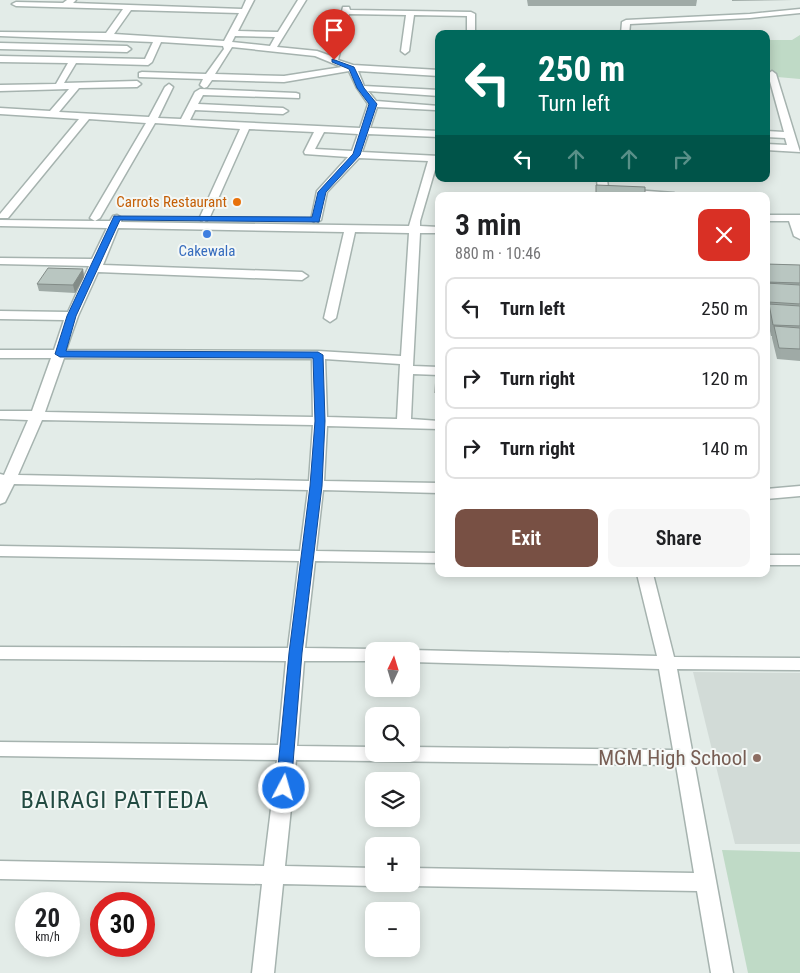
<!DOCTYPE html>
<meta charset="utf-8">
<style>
:root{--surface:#fff;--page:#f6f6f6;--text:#202124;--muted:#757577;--line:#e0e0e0;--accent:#785044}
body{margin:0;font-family:"Roboto Condensed",sans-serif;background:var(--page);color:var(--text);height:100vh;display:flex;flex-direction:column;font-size:19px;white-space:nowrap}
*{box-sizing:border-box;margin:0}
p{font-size:16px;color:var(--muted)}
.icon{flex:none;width:28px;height:28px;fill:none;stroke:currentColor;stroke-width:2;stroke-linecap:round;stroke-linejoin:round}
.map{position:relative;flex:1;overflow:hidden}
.panel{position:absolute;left:435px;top:192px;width:335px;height:385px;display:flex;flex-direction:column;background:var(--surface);border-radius:10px;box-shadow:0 2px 12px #0003}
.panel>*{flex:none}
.top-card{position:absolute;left:435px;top:30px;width:335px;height:152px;border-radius:10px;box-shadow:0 2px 12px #0003;background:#00695c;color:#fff;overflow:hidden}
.needle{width:32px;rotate:4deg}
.tools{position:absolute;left:365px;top:642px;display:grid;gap:10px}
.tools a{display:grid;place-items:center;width:55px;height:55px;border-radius:10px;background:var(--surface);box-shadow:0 2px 12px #0003;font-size:25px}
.speed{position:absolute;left:15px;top:892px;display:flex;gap:10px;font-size:25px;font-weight:700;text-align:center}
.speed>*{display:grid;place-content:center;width:65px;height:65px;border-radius:50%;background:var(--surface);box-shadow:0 2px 12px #0003;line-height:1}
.speed small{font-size:12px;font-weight:400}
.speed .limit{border:8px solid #d22;background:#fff;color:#111}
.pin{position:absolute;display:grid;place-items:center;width:42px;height:42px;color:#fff;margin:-51px -21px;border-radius:50% 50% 50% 0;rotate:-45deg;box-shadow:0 0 5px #0007}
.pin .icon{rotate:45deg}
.me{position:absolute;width:55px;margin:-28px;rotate:6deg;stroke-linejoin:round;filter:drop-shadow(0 0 4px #0008)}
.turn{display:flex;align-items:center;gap:18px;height:105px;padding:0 20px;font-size:22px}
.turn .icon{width:65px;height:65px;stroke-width:2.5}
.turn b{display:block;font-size:35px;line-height:42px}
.lanes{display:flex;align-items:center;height:48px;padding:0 20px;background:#0003;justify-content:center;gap:25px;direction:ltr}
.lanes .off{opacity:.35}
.round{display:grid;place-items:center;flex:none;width:52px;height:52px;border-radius:10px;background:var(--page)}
.head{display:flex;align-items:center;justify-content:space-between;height:85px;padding:0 20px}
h1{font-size:30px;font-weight:600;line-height:38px}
.action{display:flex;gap:10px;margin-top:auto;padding:10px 20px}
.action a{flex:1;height:58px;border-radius:10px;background:var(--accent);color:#fff;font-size:20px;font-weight:600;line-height:58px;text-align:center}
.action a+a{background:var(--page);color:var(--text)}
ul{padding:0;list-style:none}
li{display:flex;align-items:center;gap:15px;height:62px;margin:0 10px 8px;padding:0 10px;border:2px solid var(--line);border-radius:10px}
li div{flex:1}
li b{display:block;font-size:19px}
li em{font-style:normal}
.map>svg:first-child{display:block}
</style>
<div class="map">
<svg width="800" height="973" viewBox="0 0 800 973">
<rect width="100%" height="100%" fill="#e3ece8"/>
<path fill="#d2dbd7" d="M693,672L800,673V844H735Z"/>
<g fill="#bfdac6">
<path d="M800,35V79L766,76V40H792Z"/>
<path d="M722,850L800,852V973H748Z"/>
</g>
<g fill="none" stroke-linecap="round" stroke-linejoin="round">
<g stroke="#a6b3af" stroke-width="3">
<g id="minor">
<path d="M67,0H76L73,3L242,9L246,0H254L238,31L278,32L298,0H306L277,47L317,51L331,56L343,7H349L350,10L471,12L475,14V34H467V16L414,15L409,51L405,54L401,51L406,15L349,14L338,60L353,65L439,70V76L358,71L364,86L439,90V96L368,91L376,101L439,106L438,109L435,110L377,107L370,128L439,131V137L368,134L362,152L439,156L420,221V226L439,227V233H420L413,366L439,367V375L413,374L411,419L439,421V429L327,426L324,481L439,483V493L323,490L316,551L439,553V563L315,561L305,648L374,649L381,651H374V661H304L297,746L374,747V754H411V747L673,750L659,669L411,662V651H406L411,650L657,656L637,574H653L674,657L800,658V670L677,669L733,973H711L697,891L411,886L405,884H411V868L694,873L676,765L296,760L285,866L374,868V884H380L374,886L283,884L274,973H252L262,884L0,879V861L264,866L277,760L0,756V742L278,745L286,661L0,659V647L288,648L299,561L0,556V546L300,551L308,490L14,484L5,502L0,504V474L4,475L28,420L0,419V411H32L51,358H0V350H54L64,320L0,319V311L68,312L89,266L0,264V258L92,259L107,228L0,226V220L95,221L90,218L146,123L89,119L8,218H0V214L79,119L0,114V108L50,111L69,89L0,91V85L56,84L68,63L0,62V56L145,59L153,42L0,36V32L106,33L123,9L16,6L12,4L16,2L63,3ZM131,10L239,13L224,41L114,34ZM235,36L275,37L270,46L232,42ZM161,42L223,46L224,49L206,74L142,72L139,73V77L203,79L200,85L204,88L207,87L212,80L284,82L349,71L357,88L368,104L360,128L190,120L195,110L283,114L288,111L283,108L198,104L203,95L299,98V94L296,93L200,89L195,92L181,119L158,118L173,87L169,84L165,87L149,117L59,112L79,88L137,87L141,84L137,81L64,83L76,63L148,65L152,62ZM232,47L315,56L342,67L284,76L215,74ZM155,123L240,129L199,219L204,222L209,219L249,129L314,132L304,152L305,154L348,157L317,191L311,220L316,223L321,220L327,192L359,158L428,161L409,226L121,222L122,218L117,215L113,216L110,221H95L100,218ZM324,132L358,134L352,151L315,149ZM118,228L344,232L324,318L330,322L336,318L355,232L409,233L401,356L318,351L66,350L78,316L98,272L302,280L308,276L302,272L103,265ZM64,358L312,359L313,417L45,412ZM325,359L400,364L397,419L327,417ZM42,420L313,425L309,481L18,475Z"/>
<path d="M800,9V13L750,18L630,24L629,34H621L622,22L626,20L750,14Z"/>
<path d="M0,43L127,46L131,49L127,52L0,49Z"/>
<path d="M772,71L776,74L800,152L766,150V144L787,145L785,138L766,137V131L784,132L768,74Z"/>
<path d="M597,179H607L608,188L674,193L679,196L603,194L598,191Z"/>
<path d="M766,215H800V239L794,236L789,221H766Z"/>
<path d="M800,486V496L766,499V489Z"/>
<rect x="766" y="555" width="34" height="10"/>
</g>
</g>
<use href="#minor" fill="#fff" fill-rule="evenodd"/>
</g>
<g fill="#9faaa6">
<path d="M527,0H697L696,6H528Z"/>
<path d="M732,0H793L732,1Z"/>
<path d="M766,264L800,265V361L777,359L772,338V336H771L767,316V314H766Z"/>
<path d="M83,269L84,277L75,293L39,291L37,284Z"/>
<path d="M439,373V401H435V393Z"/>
</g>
<path fill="#828b87" d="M83,269L84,277L75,293L73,285Z"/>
<g fill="#b9c6c1" stroke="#828b87">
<path d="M596,185L645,187V196H596Z"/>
<path d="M766,264L800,265V283L766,282Z"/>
<path d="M48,268L83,269L73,285L37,284Z"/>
<path d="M766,283L800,285V304L768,302L766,295Z"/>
<path d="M769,304L800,306V326L773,325Z"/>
<path d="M774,326L800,328V349L779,348Z"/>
<path d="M436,373H439V393H435Z"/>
</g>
<path fill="#1a73e8" stroke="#114b97" d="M332,59L354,67L364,88L377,104L360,155L326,192L319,222L120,220L76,316L66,351L318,352L323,355L325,421L322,486L302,653L291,788L289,792H278L276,788L289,653L310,486L315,421L313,358L60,357L55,354L67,316L114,216L312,217L318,192L353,154L369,104L357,88L349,69L332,62Z"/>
<circle fill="#e8710a" stroke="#f4f8f6" stroke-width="2" cx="237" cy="202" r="5"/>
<circle fill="#3f7fe0" stroke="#f4f8f6" stroke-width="2" cx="207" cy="234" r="5"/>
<circle fill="#8d6e63" stroke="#f4f8f6" stroke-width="2" cx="757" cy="758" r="5"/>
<g text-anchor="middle" stroke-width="4" stroke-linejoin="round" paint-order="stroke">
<g font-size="15" fill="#c56008" stroke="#f4f8f6" text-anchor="end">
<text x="227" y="207">Carrots Restaurant</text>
</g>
<g font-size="15" fill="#366cbe" stroke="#f4f8f6">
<text x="207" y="256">Cakewala</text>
</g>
<g font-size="21" fill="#785e54" stroke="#f4f8f6" text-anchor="end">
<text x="747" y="765">MGM High School</text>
</g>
<g font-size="24" letter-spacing="1" fill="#234b42" stroke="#f4f8f6">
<text x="115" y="808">BAIRAGI PATTEDA</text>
</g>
</g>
</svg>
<div class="tools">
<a><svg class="needle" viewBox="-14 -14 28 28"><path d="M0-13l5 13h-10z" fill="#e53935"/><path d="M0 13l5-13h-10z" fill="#757577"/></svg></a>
<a><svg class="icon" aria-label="search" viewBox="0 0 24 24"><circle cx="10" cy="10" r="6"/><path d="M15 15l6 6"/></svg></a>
<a><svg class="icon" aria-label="layers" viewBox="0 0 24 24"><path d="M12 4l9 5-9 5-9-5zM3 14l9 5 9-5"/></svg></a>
<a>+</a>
<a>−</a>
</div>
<div class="speed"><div>20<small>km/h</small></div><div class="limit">30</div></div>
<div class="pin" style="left:334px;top:60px;background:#d93025"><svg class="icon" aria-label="arrive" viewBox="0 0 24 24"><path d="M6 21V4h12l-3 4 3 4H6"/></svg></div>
<svg class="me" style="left:284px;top:788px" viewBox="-20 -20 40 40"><circle r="17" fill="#1a73e8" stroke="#fff" stroke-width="3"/><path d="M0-11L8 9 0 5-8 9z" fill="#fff"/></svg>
<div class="top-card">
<div class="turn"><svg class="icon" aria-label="left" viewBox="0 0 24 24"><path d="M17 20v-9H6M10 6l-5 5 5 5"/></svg><div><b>250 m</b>Turn left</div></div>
<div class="lanes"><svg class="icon" aria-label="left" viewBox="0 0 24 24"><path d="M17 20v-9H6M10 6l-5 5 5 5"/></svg><svg class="icon off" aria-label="ahead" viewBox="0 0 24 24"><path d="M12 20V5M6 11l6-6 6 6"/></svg><svg class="icon off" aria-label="ahead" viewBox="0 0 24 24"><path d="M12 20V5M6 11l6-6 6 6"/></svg><svg class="icon off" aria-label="right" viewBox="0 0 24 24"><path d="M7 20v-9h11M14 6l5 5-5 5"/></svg></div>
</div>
<section class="panel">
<div class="head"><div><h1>3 min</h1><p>880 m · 10:46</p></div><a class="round" style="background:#d93025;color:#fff"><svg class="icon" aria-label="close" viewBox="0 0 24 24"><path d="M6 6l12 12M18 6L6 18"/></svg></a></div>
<ul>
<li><svg class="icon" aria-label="left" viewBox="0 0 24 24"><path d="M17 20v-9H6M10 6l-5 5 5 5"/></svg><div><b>Turn left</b></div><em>250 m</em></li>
<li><svg class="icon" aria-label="right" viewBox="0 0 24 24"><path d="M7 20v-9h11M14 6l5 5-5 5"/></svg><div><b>Turn right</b></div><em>120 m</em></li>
<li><svg class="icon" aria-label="right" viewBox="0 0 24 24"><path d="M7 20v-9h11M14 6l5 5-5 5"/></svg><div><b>Turn right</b></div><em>140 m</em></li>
</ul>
<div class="action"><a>Exit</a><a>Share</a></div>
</section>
</div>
